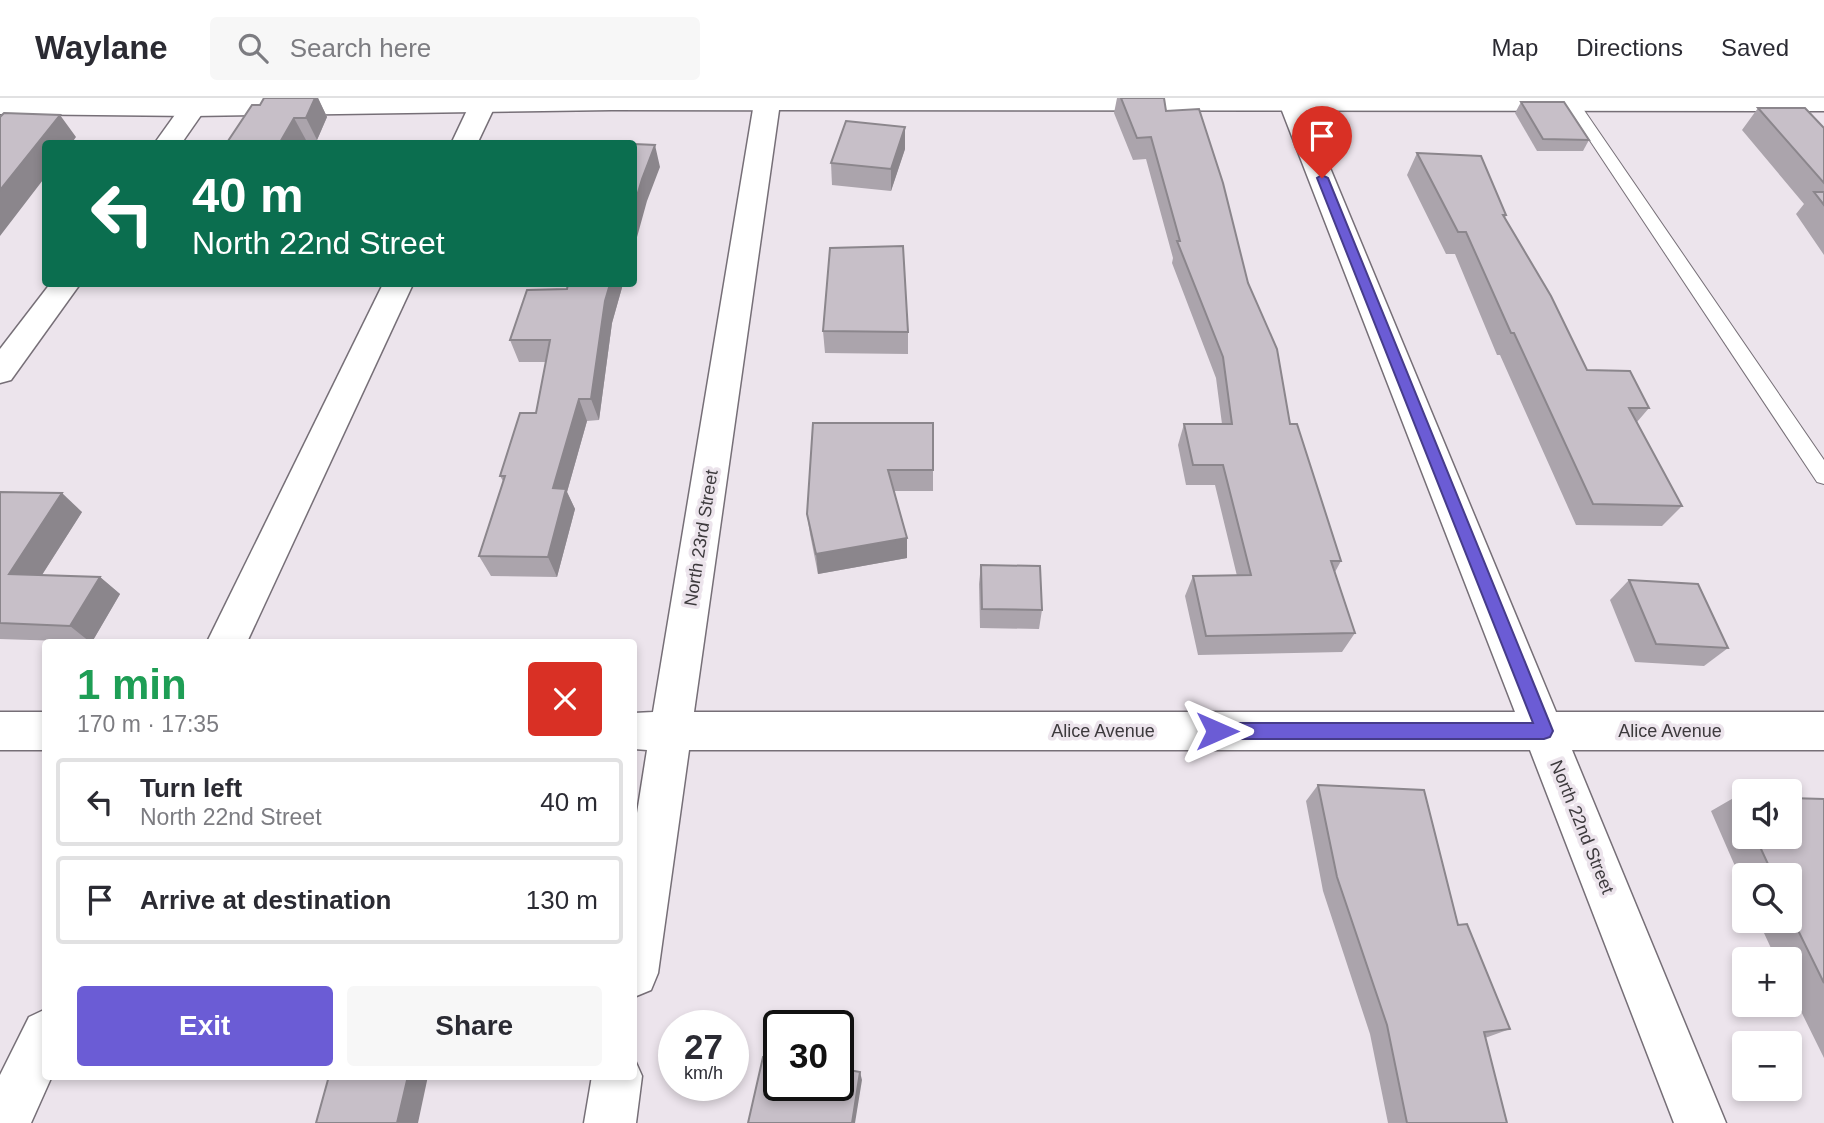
<!DOCTYPE html>
<meta charset="utf-8">
<style>
:root{--surface:#fff;--page:#f7f7f7;--text:#2b2b33;--muted:#7c7c81;--line:#e1e1e2;--accent:#6b5cd5}
body{margin:0;font-family:Helvetica,sans-serif;background:var(--page);color:var(--text);height:100vh;display:flex;flex-direction:column;font-size:26px;white-space:nowrap}
*{box-sizing:border-box;margin:0}
p{font-size:23px;color:var(--muted)}
.icon{flex:none;width:38px;height:38px;fill:none;stroke:currentColor;stroke-width:2;stroke-linecap:round;stroke-linejoin:round}
.map{position:relative;flex:1;overflow:hidden}
.side{position:absolute;left:42px;top:541px;width:595px;height:441px;display:flex;flex-direction:column;background:var(--surface);border-radius:7px;box-shadow:0 4px 10px #0003}
.side>*{flex:none}
.hud{position:absolute;left:42px;top:42px;width:595px;height:147px;border-radius:7px;box-shadow:0 4px 10px #0003;background:#0b6e4f;color:#fff;overflow:hidden}
.buttons{position:absolute;left:1732px;top:681px;display:grid;gap:14px}
.buttons a{display:grid;place-items:center;width:70px;height:70px;border-radius:7px;background:var(--surface);box-shadow:0 4px 10px #0003;font-size:35px}
.speed{position:absolute;left:658px;top:912px;display:flex;gap:14px;font-size:35px;font-weight:700;text-align:center}
.speed>*{display:grid;place-content:center;width:91px;height:91px;border-radius:50%;background:var(--surface);box-shadow:0 4px 10px #0003;line-height:1}
.speed small{font-size:18px;font-weight:400}
.speed .limit{border:4px solid #111;border-radius:10px;background:#fff;color:#111}
.pin{position:absolute;display:grid;place-items:center;width:60px;height:60px;color:#fff;margin:-72px -30px;border-radius:50% 50% 50% 0;rotate:-45deg;box-shadow:0 0 7px #0007}
.pin .icon{rotate:45deg}
.me{position:absolute;width:77px;margin:-38px;rotate:90deg;stroke-linejoin:round;filter:drop-shadow(0 0 5px #0008)}
.turn{display:flex;align-items:center;gap:24px;height:147px;padding:0 35px;font-size:32px}
.turn .icon{width:91px;height:91px;stroke-width:2.5}
.turn b{display:block;font-size:49px;line-height:60px}
.round{display:grid;place-items:center;flex:none;width:74px;height:74px;border-radius:7px;background:var(--page)}
.head{display:flex;align-items:center;justify-content:space-between;height:119px;padding:0 35px}
h1{font-size:42px;font-weight:800;line-height:52px;color:#1e9e55}
.cta{display:flex;gap:14px;margin-top:auto;padding:14px 35px}
.cta a{flex:1;height:80px;border-radius:7px;background:var(--accent);color:#fff;font-size:28px;font-weight:800;line-height:80px;text-align:center}
.cta a+a{background:var(--page);color:var(--text)}
ul{padding:0;list-style:none}
li{display:flex;align-items:center;gap:21px;height:88px;margin:0 14px 10px;padding:0 21px;border:4px solid var(--line);border-radius:7px}
li div{flex:1}
li b{display:block;font-size:26px}
li em{font-style:normal}
header{display:flex;align-items:center;gap:42px;box-sizing:border-box;height:98px;padding:0 35px;background:var(--surface);border-bottom:2px solid var(--line)}
header strong{font-size:33px}
nav{display:flex;gap:38px;margin-inline-start:auto;font-size:24px}
.search{width:490px;height:63px;background:var(--page);display:flex;align-items:center;gap:18px;box-sizing:border-box;padding:0 24px;border-radius:7px;color:var(--muted);font-size:26px}
.map>svg:first-child{display:block}
</style>
<header>
<strong>Waylane</strong>
<div class="search"><svg class="icon" aria-label="search" viewBox="0 0 24 24"><circle cx="10" cy="10" r="6"/><path d="M15 15l6 6"/></svg>Search here</div>
<nav><a>Map</a><a>Directions</a><a>Saved</a></nav>
</header>
<div class="map">
<svg width="1824" height="1025" viewBox="0 0 1824 1025">
<rect width="100%" height="100%" fill="#ece4ec"/>
<g fill="none" stroke-linecap="round" stroke-linejoin="round">
<g stroke="#766f77" stroke-width="2">
<path id="lane" d="M1572,1L1577,2L1824,362V386L1817,384L1565,5Z"/>
</g>
<g stroke="#766f77" stroke-width="3">
<g id="street">
<path d="M187,0H213L181,46H154Z"/>
<path d="M482,0L491,3L495,8L477,46H451L469,8L473,3Z"/>
<path d="M758,0H776L780,5L694,614H1515L1279,5L1283,0H1301L1556,614H1824V652H1572L1726,1025H1674L1530,652H689L658,875L651,892L634,899V734L647,652L634,651V615L653,614L754,5Z"/>
<path d="M50,186H80L11,282L0,285V251Z"/>
<path d="M383,186H413L247,544H207Z"/>
<rect x="0" y="614" width="46" height="38"/>
<path d="M46,911V978H52L31,1025H0V977L29,919Z"/>
<path d="M634,960L642,978L636,1025H584L592,978H634Z"/>
</g>
</g>
<g stroke="#766f77" stroke-width="3">
<path id="secondary" d="M0,0H1824V13L612,12L193,18L0,16Z"/>
</g>
<use href="#lane" fill="#fff" fill-rule="evenodd"/>
<use href="#street" fill="#fff" fill-rule="evenodd"/>
<use href="#secondary" fill="#fff" fill-rule="evenodd"/>
</g>
<g fill="#aba4ac">
<path d="M264,0H318L327,19L317,42H306L304,46H226L260,7Z"/>
<path d="M1117,0H1164L1166,13L1248,185L1290,326L1341,463L1335,474L1355,535L1342,554L1198,557L1185,498L1193,478H1237L1215,387H1186L1178,347L1184,326H1222L1216,280L1172,165L1173,160L1146,61L1133,62L1114,15Z"/>
<path d="M1521,4L1589,42L1583,53H1537L1515,15Z"/>
<path d="M1758,10L1824,30V157L1796,116L1804,106L1742,32Z"/>
<path d="M905,51L891,93L832,87L831,65Z"/>
<path d="M1417,55L1506,117L1505,120L1587,272L1649,310L1637,324L1682,408L1662,428L1576,427L1500,257H1497L1455,156H1446L1407,77Z"/>
<path d="M170,186H223L222,187Z"/>
<path d="M568,186H623L612,225L599,322L587,323L567,394L575,411L557,479L491,478L479,458L503,383L500,378L536,315L546,264H519L510,242L567,191Z"/>
<path d="M823,233L908,234V256L825,255Z"/>
<path d="M813,325L933,372V393H893L907,460L818,476L810,436L807,416Z"/>
<path d="M0,394L82,414L42,477L100,479L120,496L92,544L0,541Z"/>
<path d="M981,467L1042,512L1039,531L980,530L979,486Z"/>
<path d="M1629,482L1728,550L1704,568L1635,564L1610,502Z"/>
<path d="M1318,687L1458,827L1510,931L1485,940L1507,1025H1388L1370,936L1323,793L1306,703Z"/>
<path d="M1737,698H1745V738H1790L1824,701V960L1790,891V861H1776L1758,822H1790V777H1745V791L1711,713Z"/>
</g>
<g fill="#8b868c">
<path d="M315,0H318L327,19L317,42L306,20Z"/>
<path d="M60,17L76,39L71,46H46V78L0,138V92Z"/>
<path d="M294,20L306,42L304,46H279Z"/>
<path d="M905,29V51L891,93V71Z"/>
<path d="M655,47L660,69L647,103L634,150V108L642,81Z"/>
<path d="M610,186H623L612,225L599,322L591,301L605,203Z"/>
<path d="M579,301L587,323L567,394L575,411L557,479L548,459L553,390Z"/>
<path d="M62,395L82,414L31,494L9,476Z"/>
<path d="M907,440V460L818,476L816,456Z"/>
<path d="M100,479L120,496L92,544H90L70,528Z"/>
<path d="M860,974L862,982L855,1025H852Z"/>
<path d="M408,978H428L418,1025H397Z"/>
</g>
<g fill="#c7bfc8" stroke="#8b868c" stroke-width="2">
<path d="M264,0H315L306,20H294L279,46H226L252,7H260Z"/>
<path d="M1121,0H1164L1166,13L1199,11L1223,85L1248,185L1277,251L1290,326H1297L1341,463H1331L1355,535L1206,538L1193,478L1251,477L1223,367H1193L1184,326H1232L1223,259L1177,143H1180L1151,39L1137,40Z"/>
<path d="M1521,4H1564L1589,42L1543,41Z"/>
<path d="M1758,10H1805L1824,30V85Z"/>
<path d="M4,15L60,17L0,92V19Z"/>
<path d="M846,23L905,29L891,71L831,65Z"/>
<path d="M634,46L655,47L642,81L634,108Z"/>
<path d="M1417,55L1481,58L1506,117H1503L1551,198L1587,272L1630,273L1649,310H1629L1682,408L1593,406L1514,235H1511L1466,134H1458Z"/>
<path d="M1814,94H1824V107Z"/>
<path d="M903,148L908,234L823,233L830,150Z"/>
<path d="M568,186H610L605,203L591,301H579L553,390L566,391L548,459L479,458L505,378H500L520,315H536L550,242H510L527,192L567,191Z"/>
<path d="M813,325H933V372H888L907,440L816,456L807,416Z"/>
<path d="M0,394L62,395L9,476L100,479L70,528L0,525Z"/>
<path d="M981,467L1040,468L1042,512L982,511Z"/>
<path d="M1629,482L1698,486L1728,550L1656,546Z"/>
<path d="M1318,687L1424,692L1458,827L1467,826L1510,931L1484,934L1507,1025H1407L1387,927L1337,779Z"/>
<path d="M1737,698H1745V715Z"/>
<path d="M1790,700L1824,701V885L1790,816V777H1773L1755,738H1790Z"/>
<path d="M763,959L779,961V987H838V970L860,974L852,1025H748Z"/>
<path d="M329,978H408L397,1025H316Z"/>
</g>
<path fill="#6b5cd5" stroke="#463c8a" stroke-width="2" d="M1322,77L1328,80L1553,633L1550,639L1544,641H1217L1211,639L1208,633L1211,628L1217,625H1533L1317,80Z"/>
<g text-anchor="middle" stroke-width="7" stroke-linejoin="round" paint-order="stroke">
<g font-size="18" fill="#3d3a3d" stroke="#ece4ec">
<text transform="translate(701 440) rotate(-81)" y="6">North 23rd Street</text>
<text x="1103" y="639">Alice Avenue</text>
<text x="1670" y="639">Alice Avenue</text>
<text transform="translate(1582 729) rotate(68)" y="6">North 22nd Street</text>
</g>
</g>
</svg>
<div class="buttons">
<a><svg class="icon" aria-label="sound" viewBox="0 0 24 24"><path d="M4 9h4l5-4v14l-5-4H4zM17 9q2 3 0 6"/></svg></a>
<a><svg class="icon" aria-label="search" viewBox="0 0 24 24"><circle cx="10" cy="10" r="6"/><path d="M15 15l6 6"/></svg></a>
<a>+</a>
<a>−</a>
</div>
<div class="speed"><div>27<small>km/h</small></div><div class="limit">30</div></div>
<div class="pin" style="left:1322px;top:80px;background:#d93025"><svg class="icon" aria-label="arrive" viewBox="0 0 24 24"><path d="M6 21V4h12l-3 4 3 4H6"/></svg></div>
<svg class="me" style="left:1217px;top:633px" viewBox="-20 -20 40 40"><path d="M0-17L14 15 0 8-14 15z" fill="#6b5cd5" stroke="#fff" stroke-width="4"/></svg>
<div class="hud">
<div class="turn"><svg class="icon" aria-label="left" viewBox="0 0 24 24"><path d="M17 20v-9H6M10 6l-5 5 5 5"/></svg><div><b>40 m</b>North 22nd Street</div></div>
</div>
<section class="side">
<div class="head"><div><h1>1 min</h1><p>170 m · 17:35</p></div><a class="round" style="background:#d93025;color:#fff"><svg class="icon" aria-label="close" viewBox="0 0 24 24"><path d="M6 6l12 12M18 6L6 18"/></svg></a></div>
<ul>
<li><svg class="icon" aria-label="left" viewBox="0 0 24 24"><path d="M17 20v-9H6M10 6l-5 5 5 5"/></svg><div><b>Turn left</b><p>North 22nd Street</p></div><em>40 m</em></li>
<li><svg class="icon" aria-label="arrive" viewBox="0 0 24 24"><path d="M6 21V4h12l-3 4 3 4H6"/></svg><div><b>Arrive at destination</b></div><em>130 m</em></li>
</ul>
<div class="cta"><a>Exit</a><a>Share</a></div>
</section>
</div>
